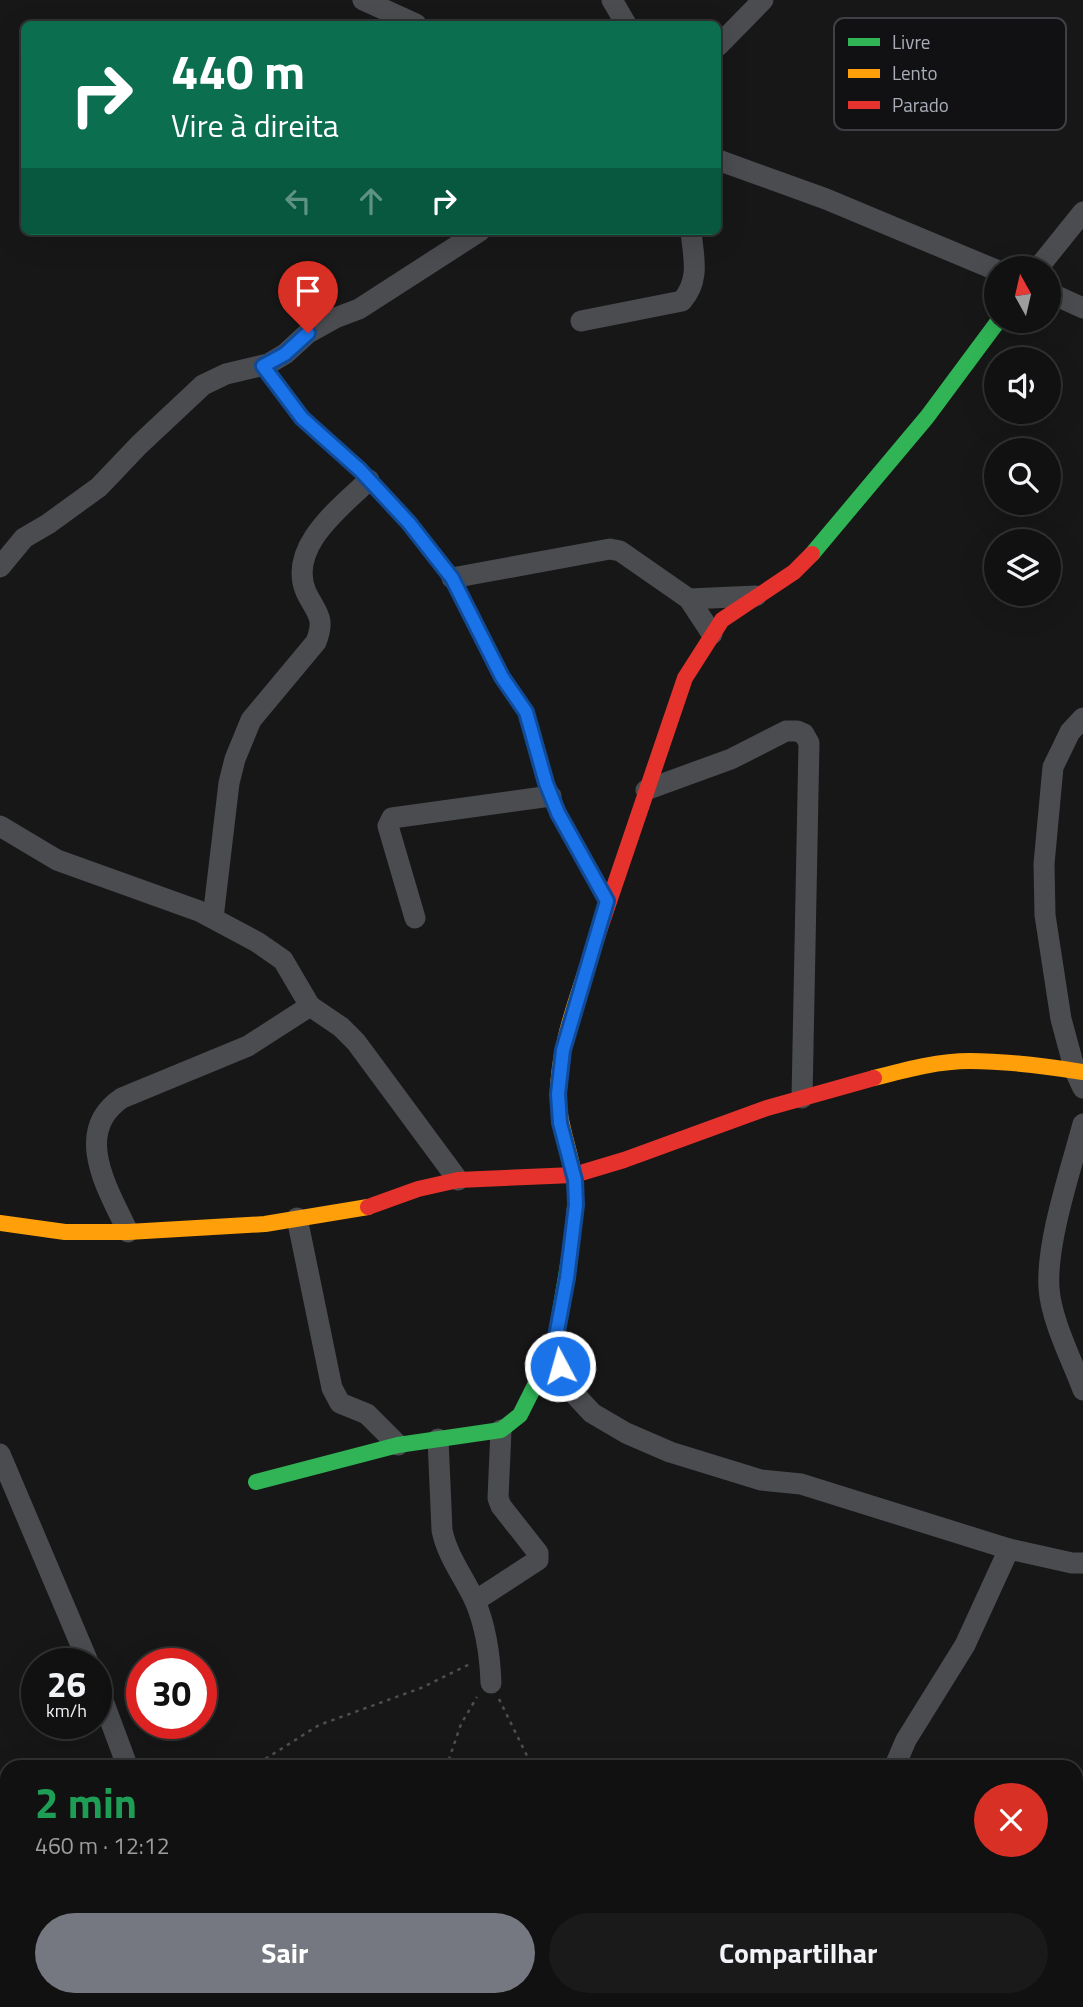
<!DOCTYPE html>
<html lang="pt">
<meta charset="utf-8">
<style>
:root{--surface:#111;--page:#1a1a1a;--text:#f1f3f6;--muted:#9c9d9f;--line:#303131;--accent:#757880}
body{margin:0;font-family:"Titillium Web",sans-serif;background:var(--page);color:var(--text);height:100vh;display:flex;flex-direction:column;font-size:26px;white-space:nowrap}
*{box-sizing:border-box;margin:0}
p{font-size:23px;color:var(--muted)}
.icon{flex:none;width:38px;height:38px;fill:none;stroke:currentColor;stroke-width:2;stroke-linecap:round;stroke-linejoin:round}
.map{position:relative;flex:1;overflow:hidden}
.side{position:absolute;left:0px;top:1760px;width:1083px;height:247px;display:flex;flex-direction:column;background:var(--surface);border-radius:21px 21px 0 0;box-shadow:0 7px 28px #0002,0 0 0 2px var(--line)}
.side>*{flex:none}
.guide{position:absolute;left:21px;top:21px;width:700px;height:214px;border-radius:10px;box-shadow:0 7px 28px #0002,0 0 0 2px var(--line);background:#0b6e4f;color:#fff;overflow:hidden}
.needle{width:46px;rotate:352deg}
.fabs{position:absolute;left:984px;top:256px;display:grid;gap:14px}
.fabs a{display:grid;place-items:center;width:77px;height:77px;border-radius:50%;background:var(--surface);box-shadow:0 7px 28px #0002,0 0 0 2px var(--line);font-size:35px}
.speed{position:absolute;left:21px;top:1648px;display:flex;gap:14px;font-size:35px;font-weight:700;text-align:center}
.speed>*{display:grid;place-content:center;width:91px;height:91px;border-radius:50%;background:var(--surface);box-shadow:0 7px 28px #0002,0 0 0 2px var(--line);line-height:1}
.speed small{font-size:18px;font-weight:400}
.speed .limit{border:10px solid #d22;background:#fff;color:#111}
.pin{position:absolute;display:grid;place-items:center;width:60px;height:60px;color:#fff;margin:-72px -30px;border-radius:50% 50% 50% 0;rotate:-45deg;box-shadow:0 0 7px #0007}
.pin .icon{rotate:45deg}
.me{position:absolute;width:77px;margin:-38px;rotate:354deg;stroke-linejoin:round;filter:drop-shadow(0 0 5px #0008)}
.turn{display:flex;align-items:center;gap:24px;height:147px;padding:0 35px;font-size:32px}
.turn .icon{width:91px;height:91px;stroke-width:2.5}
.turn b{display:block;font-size:49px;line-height:60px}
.lanes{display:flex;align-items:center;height:66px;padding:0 35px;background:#0003;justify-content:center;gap:35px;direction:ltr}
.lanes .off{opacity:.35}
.round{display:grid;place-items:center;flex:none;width:74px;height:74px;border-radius:37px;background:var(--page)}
.summary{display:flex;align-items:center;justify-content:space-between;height:119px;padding:0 35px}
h1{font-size:42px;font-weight:700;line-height:52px;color:#1e9e55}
.cta{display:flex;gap:14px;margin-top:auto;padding:14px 35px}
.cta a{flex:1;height:80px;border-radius:42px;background:var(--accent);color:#fff;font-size:28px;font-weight:700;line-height:80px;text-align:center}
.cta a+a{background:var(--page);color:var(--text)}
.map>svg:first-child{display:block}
</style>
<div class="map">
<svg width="1083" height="2007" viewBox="0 0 1083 2007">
<rect width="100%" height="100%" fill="#171717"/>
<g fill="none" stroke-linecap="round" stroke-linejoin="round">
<g stroke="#4d4e52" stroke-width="2.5" stroke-dasharray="3.5 5" stroke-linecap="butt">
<path d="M499,1699L533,1768"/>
<path d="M251,1768L319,1725L421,1688L472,1663"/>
<path d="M446,1768L461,1724L477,1697"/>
<path d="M1076,1792H1083"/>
<path d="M365,2007L368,2004L427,2000"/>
</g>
<g stroke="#4b4c50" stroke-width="21">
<path d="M363,0L416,24"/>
<path d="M612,0L626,24"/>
<path d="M718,46L763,0"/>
<path d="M718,160L826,199L996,270"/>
<path d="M1038,268L1083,212"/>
<path d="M1048,292L1083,308"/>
<path d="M581,321L682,301C701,279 693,256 691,231"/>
<path d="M0,567L24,538L48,524L99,487L139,445L203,385L226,374L268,364L285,354L308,333L335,318L359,309L480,231"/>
<path d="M452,578L610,549L620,551L689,599L712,634"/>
<path d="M689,599L756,596"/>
<path d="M1083,718L1070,732L1053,767L1044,864L1045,915L1061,1019L1075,1071L1083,1088"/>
<path d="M646,790L731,759L786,731H797L804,734L809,743L802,1098"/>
<path d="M0,826L57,860L199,911L257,942L283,960L310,1006L341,1027L356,1042L458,1180"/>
<path d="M213,918L229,783L235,759L251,720L316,642C326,617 316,613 306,592C287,547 341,507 369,480"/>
<path d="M415,918L388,826L392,818L551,796"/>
<path d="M1083,1124C1071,1169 1046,1242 1049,1288C1051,1320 1072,1360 1083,1390"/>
<path d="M297,1218L332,1388L340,1403L367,1414L398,1445"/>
<path d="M128,1232C109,1191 71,1132 122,1098L248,1046L310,1006"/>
<path d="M554,1347L566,1385L592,1413L626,1433L670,1452L761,1480L801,1484L1009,1549L1072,1563H1083"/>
<path d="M438,1439L442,1530C447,1556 464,1577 475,1601C486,1627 490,1655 491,1683"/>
<path d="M0,1454L89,1664"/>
<path d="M475,1601L538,1560V1553L501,1506L498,1498L501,1430"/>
<path d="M96,1682L128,1768"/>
<path d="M894,1768L906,1740L965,1645L1009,1549"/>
<path d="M220,2000L222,2007"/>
</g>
<g stroke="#30b455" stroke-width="16">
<path d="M812,554L927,417L999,320"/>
<path d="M547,786L558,812L607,901"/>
<path d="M256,1482L398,1445L501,1430L520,1415L554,1347L572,1241"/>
</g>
<g stroke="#ff9f0a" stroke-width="16">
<path d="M874,1078C905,1070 937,1061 970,1061C1008,1061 1045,1066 1083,1072"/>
<path d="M0,1223L65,1232H128L265,1224L368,1207"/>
<path d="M572,1241C574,1219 577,1198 574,1176C570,1149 559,1125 558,1097C557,1046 581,988 596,940"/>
</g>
<g stroke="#e5322d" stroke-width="16">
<path d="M263,366L302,418L360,470L409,523L452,578L502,677L526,712L547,786"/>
<path d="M596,940L685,678L722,620L794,572L812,554"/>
<path d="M368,1207L418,1189L458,1180L574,1175L624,1160L767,1108L874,1078"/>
</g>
</g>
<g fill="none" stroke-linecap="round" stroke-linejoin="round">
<g stroke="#114b97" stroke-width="18">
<path id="route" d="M308,333L285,354L263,366L302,418L360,470L409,523L452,578L502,677L526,712L546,783L558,813L607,901L563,1050L558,1094L560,1123L575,1180L576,1205L567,1278L554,1347L560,1366"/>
</g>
<use href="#route" stroke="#1a73e8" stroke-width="12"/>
</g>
<rect x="834" y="18" width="232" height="112" rx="10" fill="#111113" stroke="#3e4045" stroke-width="2"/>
<rect x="848" y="38" width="32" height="8" fill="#30b455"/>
<rect x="848" y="69" width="32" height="9" fill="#ff9f0a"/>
<rect x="848" y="101" width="32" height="8" fill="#e5322d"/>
<g font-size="19" fill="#a8adb8">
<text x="892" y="49">Livre</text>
<text x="892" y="80">Lento</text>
<text x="892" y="112">Parado</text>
</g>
</svg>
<div class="fabs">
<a><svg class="needle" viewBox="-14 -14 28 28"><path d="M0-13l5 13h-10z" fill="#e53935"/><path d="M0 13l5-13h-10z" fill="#9c9d9f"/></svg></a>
<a><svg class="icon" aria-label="sound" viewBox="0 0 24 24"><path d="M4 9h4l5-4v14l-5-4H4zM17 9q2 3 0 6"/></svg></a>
<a><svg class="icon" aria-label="search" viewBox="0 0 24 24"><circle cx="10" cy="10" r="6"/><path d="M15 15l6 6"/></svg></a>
<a><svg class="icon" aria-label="layers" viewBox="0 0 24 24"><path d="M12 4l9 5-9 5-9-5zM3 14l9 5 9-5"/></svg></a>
</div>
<div class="speed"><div>26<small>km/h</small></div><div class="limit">30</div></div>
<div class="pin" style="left:308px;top:333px;background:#d93025"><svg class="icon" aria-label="arrive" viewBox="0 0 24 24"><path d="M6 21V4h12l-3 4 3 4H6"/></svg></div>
<svg class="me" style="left:560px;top:1366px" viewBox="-20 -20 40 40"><circle r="17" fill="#1a73e8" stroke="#fff" stroke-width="3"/><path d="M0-11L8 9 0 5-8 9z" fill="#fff"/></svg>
<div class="guide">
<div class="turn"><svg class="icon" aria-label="right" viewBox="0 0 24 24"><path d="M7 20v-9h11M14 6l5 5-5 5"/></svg><div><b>440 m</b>Vire à direita</div></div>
<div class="lanes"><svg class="icon off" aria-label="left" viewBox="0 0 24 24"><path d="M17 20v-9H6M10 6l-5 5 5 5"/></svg><svg class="icon off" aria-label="ahead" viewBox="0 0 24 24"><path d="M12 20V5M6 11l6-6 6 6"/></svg><svg class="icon" aria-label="right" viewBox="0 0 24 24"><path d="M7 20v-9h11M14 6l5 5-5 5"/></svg></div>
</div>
<section class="side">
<div class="summary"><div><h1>2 min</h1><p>460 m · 12:12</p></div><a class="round" style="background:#d93025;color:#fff"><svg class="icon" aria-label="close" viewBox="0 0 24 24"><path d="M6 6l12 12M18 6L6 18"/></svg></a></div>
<div class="cta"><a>Sair</a><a>Compartilhar</a></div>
</section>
</div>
